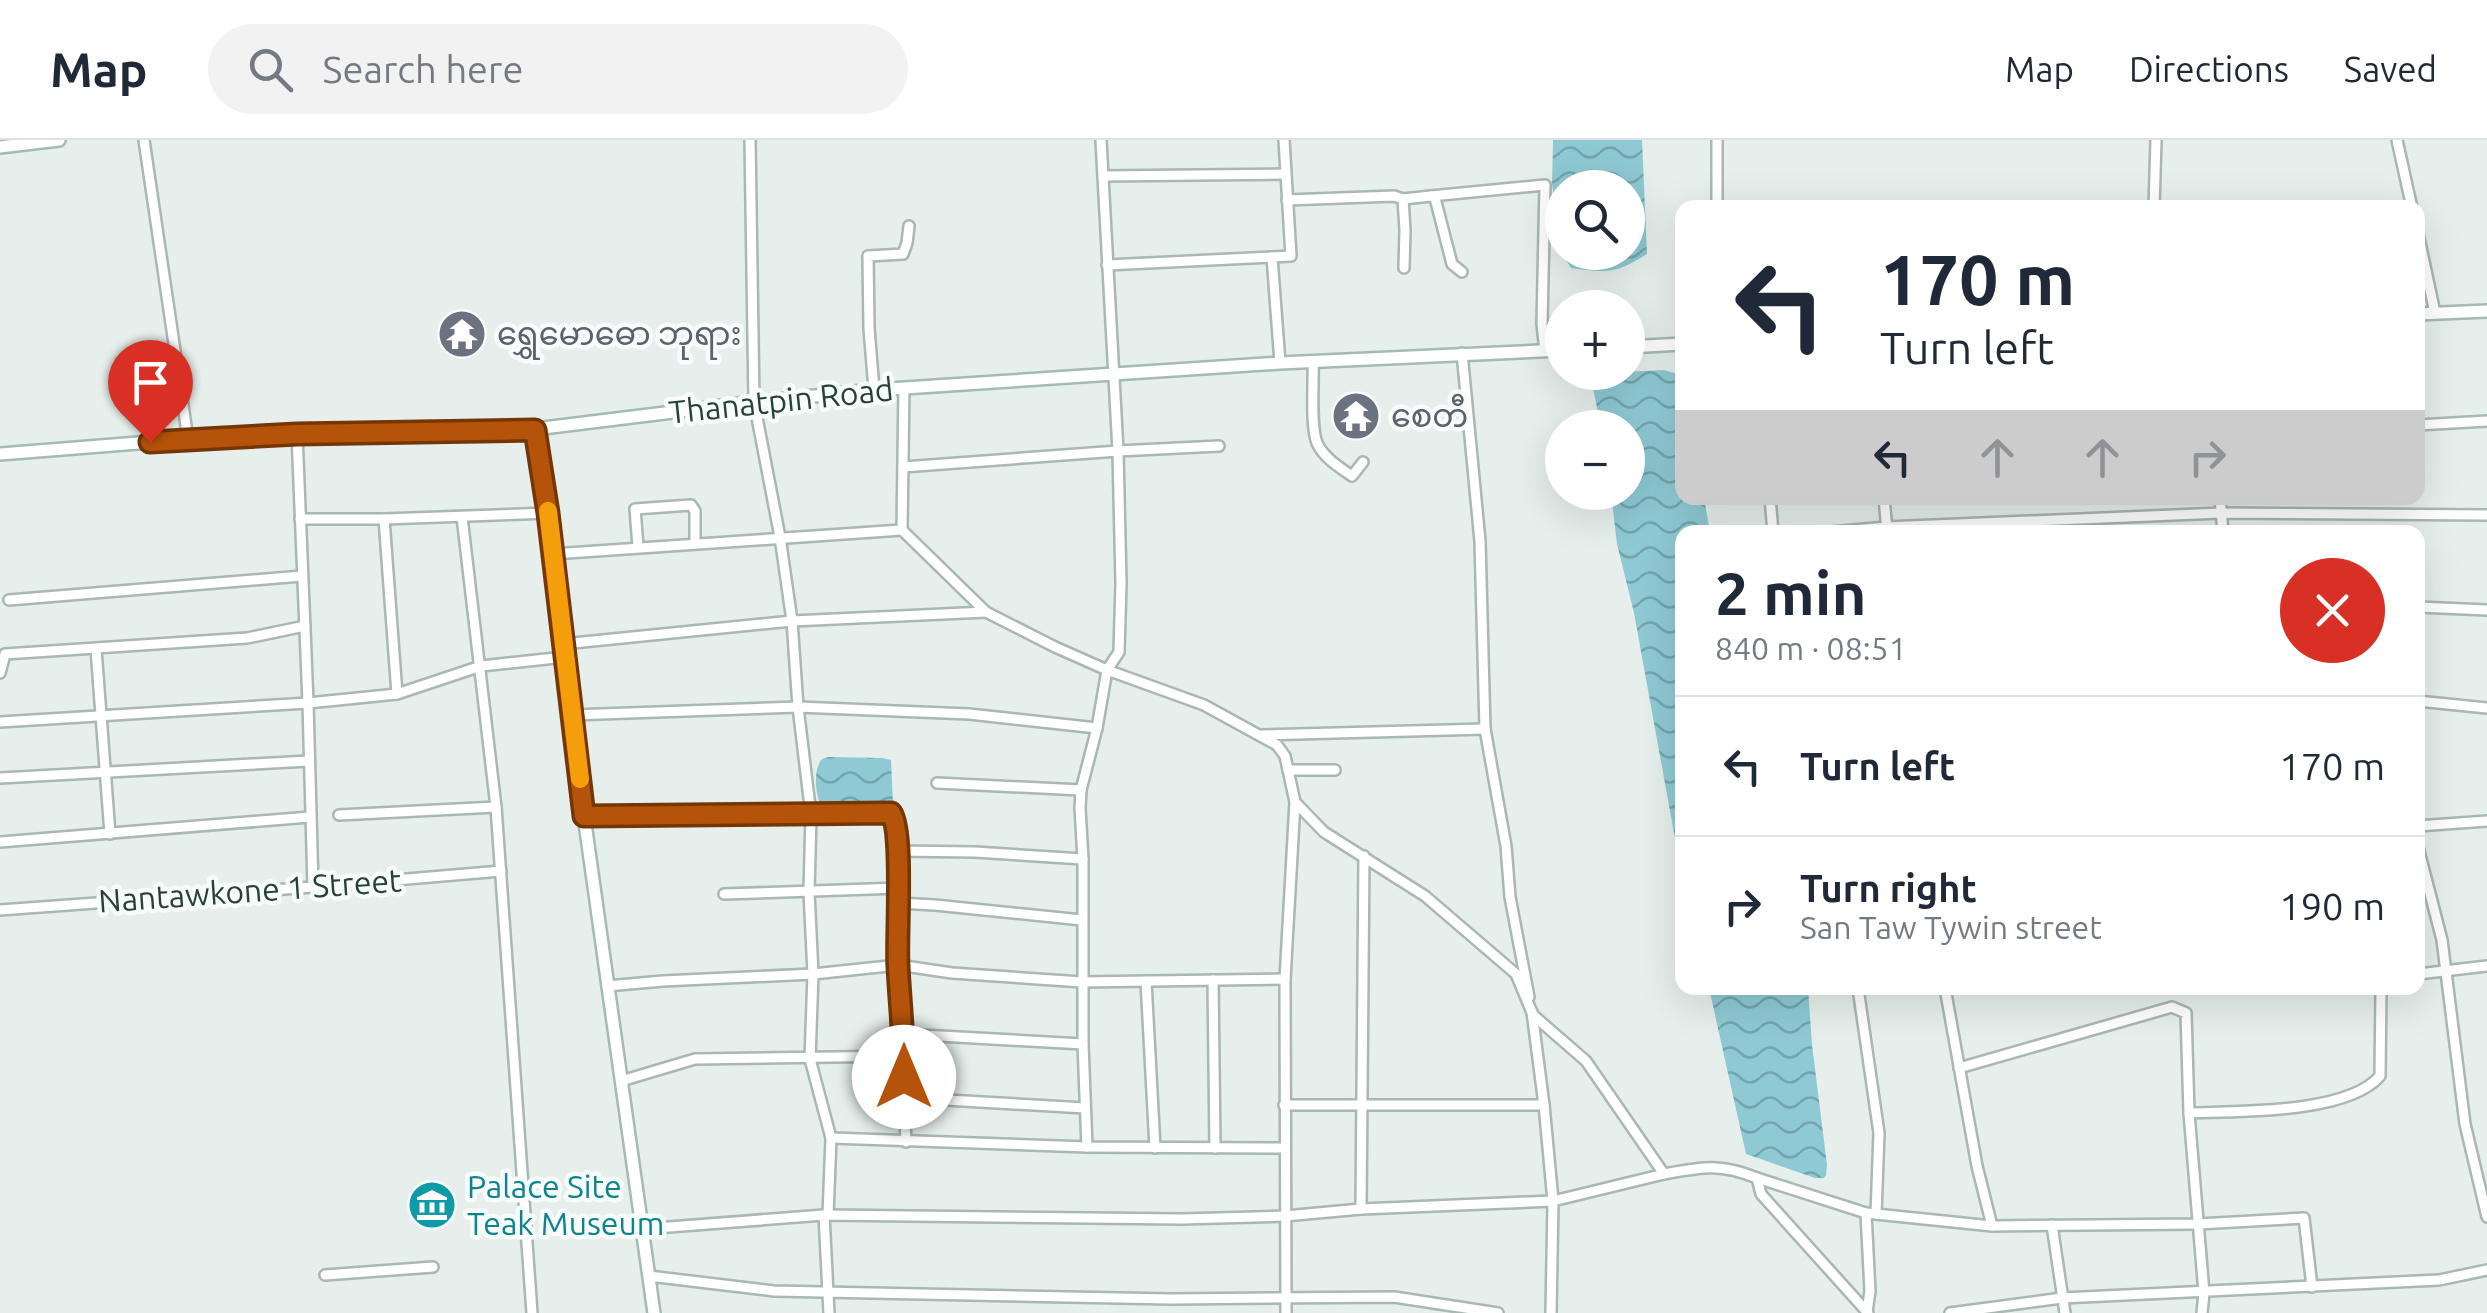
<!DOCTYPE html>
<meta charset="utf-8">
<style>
:root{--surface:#fff;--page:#f2f2f3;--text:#1f2937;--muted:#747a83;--line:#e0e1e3}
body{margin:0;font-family:Ubuntu,"Noto Sans Myanmar",sans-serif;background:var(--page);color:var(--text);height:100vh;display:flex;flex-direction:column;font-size:38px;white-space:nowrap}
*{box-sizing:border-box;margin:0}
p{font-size:32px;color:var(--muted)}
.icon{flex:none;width:55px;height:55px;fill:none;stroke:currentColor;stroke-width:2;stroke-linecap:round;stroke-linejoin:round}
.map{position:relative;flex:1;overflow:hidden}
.panel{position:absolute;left:1675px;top:385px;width:750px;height:470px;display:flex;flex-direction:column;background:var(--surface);border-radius:20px;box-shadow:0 10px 40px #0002}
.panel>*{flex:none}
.banner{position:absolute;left:1675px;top:60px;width:750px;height:305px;border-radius:20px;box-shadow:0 10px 40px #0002;background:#fff;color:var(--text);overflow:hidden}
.controls{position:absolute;left:1545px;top:30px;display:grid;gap:20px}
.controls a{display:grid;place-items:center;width:100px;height:100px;border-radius:50%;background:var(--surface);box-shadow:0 10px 40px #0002;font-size:50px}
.pin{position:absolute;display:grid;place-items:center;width:85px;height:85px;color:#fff;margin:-102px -42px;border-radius:50% 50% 50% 0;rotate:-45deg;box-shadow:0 0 10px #0007}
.pin .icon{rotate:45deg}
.me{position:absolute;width:110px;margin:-55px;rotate:0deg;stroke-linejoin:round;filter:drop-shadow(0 0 8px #0008)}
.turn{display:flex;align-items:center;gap:35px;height:210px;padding:0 40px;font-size:45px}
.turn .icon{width:130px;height:130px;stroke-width:2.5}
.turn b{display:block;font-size:70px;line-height:85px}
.lanes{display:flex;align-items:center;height:95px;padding:0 40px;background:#0003;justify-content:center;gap:50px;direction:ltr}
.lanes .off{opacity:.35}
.round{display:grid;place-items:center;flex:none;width:105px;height:105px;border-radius:52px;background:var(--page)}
.overview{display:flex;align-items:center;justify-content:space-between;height:170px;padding:0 40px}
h1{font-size:60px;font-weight:600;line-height:75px}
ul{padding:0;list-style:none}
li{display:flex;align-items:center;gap:30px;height:140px;padding:0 40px;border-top:2px solid var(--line)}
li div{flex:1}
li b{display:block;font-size:38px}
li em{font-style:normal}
header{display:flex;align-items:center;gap:60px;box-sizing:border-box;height:140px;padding:0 50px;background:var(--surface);border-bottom:2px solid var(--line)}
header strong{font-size:48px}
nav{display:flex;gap:55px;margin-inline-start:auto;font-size:35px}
.search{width:700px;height:90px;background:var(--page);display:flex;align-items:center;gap:25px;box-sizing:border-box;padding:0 35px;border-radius:55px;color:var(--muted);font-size:38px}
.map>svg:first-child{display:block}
</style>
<header>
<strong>Map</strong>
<div class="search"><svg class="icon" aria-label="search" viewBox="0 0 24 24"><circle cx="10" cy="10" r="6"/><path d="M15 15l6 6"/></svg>Search here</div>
<nav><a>Map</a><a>Directions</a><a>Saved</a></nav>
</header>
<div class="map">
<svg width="2487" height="1173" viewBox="0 0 2487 1173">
<defs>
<pattern id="water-waves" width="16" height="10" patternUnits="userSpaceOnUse" patternTransform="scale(2.5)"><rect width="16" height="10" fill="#8ec9d4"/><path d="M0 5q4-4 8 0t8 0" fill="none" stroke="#74a5ad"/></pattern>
</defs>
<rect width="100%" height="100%" fill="#e6efeb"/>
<g fill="url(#water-waves)" fill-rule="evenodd">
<path d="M1553,0H1642L1647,114C1615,134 1608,133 1571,128L1562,114L1559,82L1552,45ZM1562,48H1628V112H1562Z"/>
<path d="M1664,230L1678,234L1682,240V358H1704L1710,392H1682V737L1634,473L1617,404L1611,353L1628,352V288L1601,287L1592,243L1594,235L1599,233Z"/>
<path d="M828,617L882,618L891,620L893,663L886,666L821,665C815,654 813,629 822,619Z"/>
<path d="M1709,848H1808L1812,905L1827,1025L1826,1035L1824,1038H1815L1746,1014Z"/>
</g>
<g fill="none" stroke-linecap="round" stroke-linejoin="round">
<g stroke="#a8b8b2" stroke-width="14">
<g id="street">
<path d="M144,0L188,299"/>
<path d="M750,0L754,262L780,397L792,481L798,567L811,675L809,752L813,834L810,919L831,998L828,1075"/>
<path d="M2397,0L2412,68"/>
<path d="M1103,36L1285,34"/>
<path d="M1431,56L1545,45L1542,184L1545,211"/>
<path d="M1403,59L1431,56L1435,58L1452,124L1462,132"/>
<path d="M1287,60L1394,56L1403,59L1405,90L1404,128"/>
<path d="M1717,68V0"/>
<path d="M2154,68L2156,0"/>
<path d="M2418,93L2435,173"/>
<path d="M1107,125L1272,117"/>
<path d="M1462,213L1480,401L1485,589L1506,706L1510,757L1529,857"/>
<path d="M1313,221C1314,241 1310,285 1317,303C1324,318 1339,327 1352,336L1363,322"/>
<path d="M1280,223L1272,117L1291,116L1284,0"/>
<path d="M874,250L869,188L868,116L903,114L907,103L909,86"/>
<path d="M2418,285L2487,281"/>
<path d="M297,294L308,563L313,747"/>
<path d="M903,327L1118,311L1219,306"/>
<path d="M1770,358L1773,392"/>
<path d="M1884,358L1887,390"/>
<path d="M2220,358L2223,392"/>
<path d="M462,377L496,667L532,1173"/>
<path d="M300,379H384L549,373"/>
<path d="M384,379L397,554"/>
<path d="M902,390L904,248"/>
<path d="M1831,392L1886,387L2221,373L2487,375"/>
<path d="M638,407L635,369L691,365L695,371V403"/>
<path d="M553,414L902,390L986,472L1055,507L1107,530L1204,565L1277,605L1285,616L1295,662L1324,692L1425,756L1516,834L1533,875L1586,921L1664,1034C1702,1027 1720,1023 1757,1038L1761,1054L1868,1173"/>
<path d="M9,460L302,436"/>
<path d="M2418,467L2487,470"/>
<path d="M563,504L792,481L986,472"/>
<path d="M96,509L110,694"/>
<path d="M0,533L5,514L247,498L305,486"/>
<path d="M2418,561L2487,568"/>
<path d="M572,575L798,567L969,574L1097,588L1107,530L1119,512L1121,443L1118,311L1101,0"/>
<path d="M0,582L308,563L397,554L481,526L565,517"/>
<path d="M1261,595L1485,589"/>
<path d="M1288,630H1335"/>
<path d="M0,638L308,621"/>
<path d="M937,643L1081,650"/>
<path d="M339,675L496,667"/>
<path d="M584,676L891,673L896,677L899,748L898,825L904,894"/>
<path d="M2418,686L2487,681"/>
<path d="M0,702L310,677"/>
<path d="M2418,707L2442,800L2465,984L2487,1077"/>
<path d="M897,711L975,712L1083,719"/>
<path d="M724,754L899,748"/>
<path d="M898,763L935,765L1082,780"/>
<path d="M0,770L313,747L501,731"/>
<path d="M2418,834L2487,826"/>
<path d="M1213,840L1215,1008"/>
<path d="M1146,841L1155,1008"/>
<path d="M607,846L663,841L813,834L898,825L952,833L1082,842L1285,839"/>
<path d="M1858,848L1879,993L1876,1074"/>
<path d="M1945,848L1977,1026L1992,1086"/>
<path d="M1532,872L1544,965L1553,1061L1551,1173"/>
<path d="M1959,928L2172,867L2186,873L2189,973L2204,1153L2202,1173"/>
<path d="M621,941L695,919L904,916"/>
<path d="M895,957L1085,968"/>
<path d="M1284,965H1544"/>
<path d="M2189,973C2239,971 2347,974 2380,936L2381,848"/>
<path d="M831,998L1087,1007L1285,1008"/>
<path d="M906,1002L904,957V894L1083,904"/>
<path d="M1087,1007L1083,904V719L1080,668L1081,650L1097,588"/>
<path d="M1757,1038L1866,1073L1992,1086L2198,1084L2304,1078L2312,1147"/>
<path d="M1361,1069L1364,716"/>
<path d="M1866,1073L1870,1151L1867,1172"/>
<path d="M824,1075L829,1173"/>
<path d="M2052,1085L2065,1173"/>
<path d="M643,1089L824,1075L1182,1079L1285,1076L1361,1069L1553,1061L1664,1034"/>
<path d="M325,1135L433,1127"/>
<path d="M649,1136L774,1151L1171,1159L1394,1157L1498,1173"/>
<path d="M1286,1173L1285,839L1295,662"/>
<path d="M1950,1173L2062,1158L2439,1140L2487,1130"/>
</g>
</g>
<g stroke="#a4bbb3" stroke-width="16">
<g id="secondary">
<path d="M0,7L59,0"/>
<path d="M2418,174L2487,171"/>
<path d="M1628,207L1682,204"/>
<path d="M535,289L549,373L584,676L654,1173"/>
<path d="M0,314L188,299L535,289L754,262L874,250L1280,223L1562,210"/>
</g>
</g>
<use href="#street" stroke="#fff" stroke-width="9"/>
<use href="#secondary" stroke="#fff" stroke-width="11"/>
</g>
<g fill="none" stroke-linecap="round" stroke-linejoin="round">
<g stroke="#753606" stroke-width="25">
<path id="route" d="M150,302L297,294L535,290L548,373L584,676L891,673C904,691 896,798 898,827C900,864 904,900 904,937"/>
</g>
<use href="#route" stroke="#b45309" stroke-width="18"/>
<path stroke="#f59e0b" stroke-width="18" d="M548,371L580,639"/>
</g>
<defs>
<g id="temple-disc" transform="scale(2.5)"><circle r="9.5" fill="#6b7280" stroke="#f7fbf9"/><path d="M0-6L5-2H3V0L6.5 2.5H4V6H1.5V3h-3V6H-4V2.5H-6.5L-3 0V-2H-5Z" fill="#fff"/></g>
<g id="museum-disc" transform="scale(2.5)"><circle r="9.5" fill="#0f9aa8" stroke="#f7fbf9"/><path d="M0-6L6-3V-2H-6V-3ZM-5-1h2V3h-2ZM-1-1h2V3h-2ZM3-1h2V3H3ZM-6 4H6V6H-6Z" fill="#fff"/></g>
</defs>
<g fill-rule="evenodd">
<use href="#temple-disc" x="462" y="194"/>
<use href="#temple-disc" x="1356" y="276"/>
<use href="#museum-disc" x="432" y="1065"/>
</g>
<g text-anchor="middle" stroke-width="9" stroke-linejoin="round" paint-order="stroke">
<g font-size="32" fill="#5b616d" stroke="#f7fbf9" text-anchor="start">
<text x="497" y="205">ရွှေမောဓော ဘုရား</text>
<text x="1391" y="287">စေတီ</text>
</g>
<g font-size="32" fill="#24423a" stroke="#f7fbf9">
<text transform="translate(781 261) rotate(-6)" y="11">Thanatpin Road</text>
<text transform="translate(250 751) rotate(-4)" y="11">Nantawkone 1 Street</text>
</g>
<g font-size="32" fill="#0d838f" stroke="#f7fbf9" text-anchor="start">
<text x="467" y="1058">Palace Site<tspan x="467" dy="37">Teak Museum</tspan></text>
</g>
</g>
</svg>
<div class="controls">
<a><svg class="icon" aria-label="search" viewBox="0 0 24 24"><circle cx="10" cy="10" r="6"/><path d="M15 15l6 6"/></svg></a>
<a>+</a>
<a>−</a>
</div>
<div class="pin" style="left:150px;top:302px;background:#d93025"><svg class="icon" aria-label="arrive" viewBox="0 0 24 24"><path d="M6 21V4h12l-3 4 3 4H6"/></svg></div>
<svg class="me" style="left:904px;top:937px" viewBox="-20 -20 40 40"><circle r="19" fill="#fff"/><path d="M0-13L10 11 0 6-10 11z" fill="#b45309"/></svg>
<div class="banner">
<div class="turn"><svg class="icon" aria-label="left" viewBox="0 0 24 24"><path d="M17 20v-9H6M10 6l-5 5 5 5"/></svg><div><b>170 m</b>Turn left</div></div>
<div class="lanes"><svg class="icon" aria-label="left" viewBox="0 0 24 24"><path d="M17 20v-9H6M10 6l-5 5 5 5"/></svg><svg class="icon off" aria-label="ahead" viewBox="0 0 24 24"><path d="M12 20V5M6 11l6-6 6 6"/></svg><svg class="icon off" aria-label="ahead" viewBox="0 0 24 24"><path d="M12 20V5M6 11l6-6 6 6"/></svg><svg class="icon off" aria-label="right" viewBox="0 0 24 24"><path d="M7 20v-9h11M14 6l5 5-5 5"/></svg></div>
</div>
<section class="panel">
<div class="overview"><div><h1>2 min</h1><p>840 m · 08:51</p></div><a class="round" style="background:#d93025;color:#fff"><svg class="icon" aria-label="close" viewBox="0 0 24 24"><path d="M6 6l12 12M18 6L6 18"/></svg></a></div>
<ul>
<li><svg class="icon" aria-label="left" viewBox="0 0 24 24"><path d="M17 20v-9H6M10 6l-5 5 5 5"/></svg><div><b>Turn left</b></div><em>170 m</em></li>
<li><svg class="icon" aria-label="right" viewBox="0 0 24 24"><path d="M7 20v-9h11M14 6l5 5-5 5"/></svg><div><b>Turn right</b><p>San Taw Tywin street</p></div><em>190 m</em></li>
</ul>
</section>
</div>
